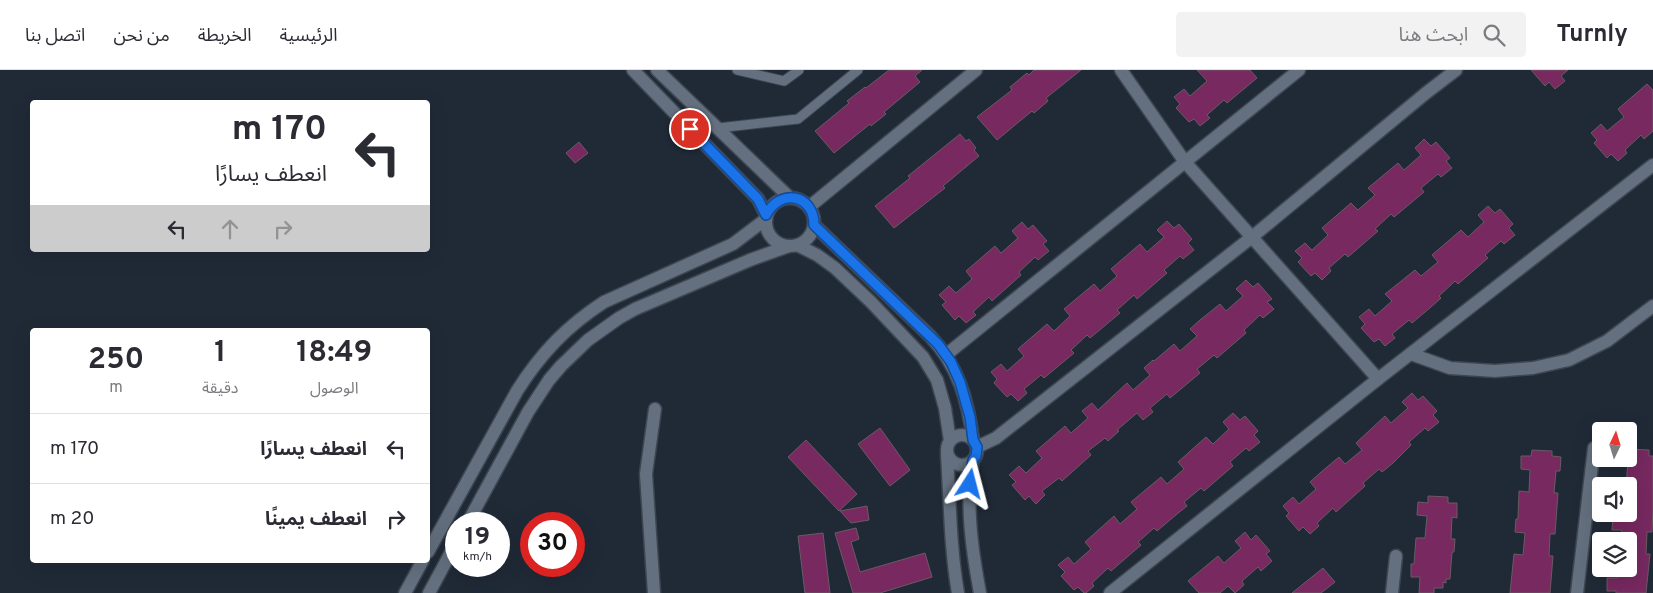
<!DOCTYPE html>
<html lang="ar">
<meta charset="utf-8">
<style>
:root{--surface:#fff;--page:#f2f2f3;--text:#2b2b33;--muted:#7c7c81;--line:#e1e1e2}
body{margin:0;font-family:Overpass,"Noto Sans Arabic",sans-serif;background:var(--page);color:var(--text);direction:rtl;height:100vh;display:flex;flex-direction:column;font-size:19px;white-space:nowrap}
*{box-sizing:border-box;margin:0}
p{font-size:16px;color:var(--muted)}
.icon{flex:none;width:28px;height:28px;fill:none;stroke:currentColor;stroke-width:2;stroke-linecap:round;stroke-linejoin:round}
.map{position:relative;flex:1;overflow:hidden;direction:ltr}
.side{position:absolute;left:30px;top:258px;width:400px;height:235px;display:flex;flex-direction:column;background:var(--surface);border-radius:5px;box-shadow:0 5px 20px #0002;direction:rtl}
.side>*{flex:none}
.hud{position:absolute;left:30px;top:30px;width:400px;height:152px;border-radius:5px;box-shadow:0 5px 20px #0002;direction:rtl;background:#fff;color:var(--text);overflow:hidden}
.needle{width:32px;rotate:4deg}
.controls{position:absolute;left:1592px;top:352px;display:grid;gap:10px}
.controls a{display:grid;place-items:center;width:45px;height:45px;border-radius:5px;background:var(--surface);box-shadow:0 5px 20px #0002;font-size:25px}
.speed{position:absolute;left:445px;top:442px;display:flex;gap:10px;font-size:25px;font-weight:700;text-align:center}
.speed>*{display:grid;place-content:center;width:65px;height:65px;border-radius:50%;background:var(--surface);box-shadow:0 5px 20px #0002;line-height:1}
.speed small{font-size:12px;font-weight:400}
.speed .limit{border:8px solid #d22;background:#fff;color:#111}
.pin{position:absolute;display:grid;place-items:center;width:42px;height:42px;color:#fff;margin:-21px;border:2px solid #fff;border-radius:50%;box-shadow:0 1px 5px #0007}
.me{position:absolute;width:55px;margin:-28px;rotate:9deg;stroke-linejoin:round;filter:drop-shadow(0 0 4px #0008)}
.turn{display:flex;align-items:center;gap:18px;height:105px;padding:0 20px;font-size:22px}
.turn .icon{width:65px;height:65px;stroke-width:2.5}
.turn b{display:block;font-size:35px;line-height:42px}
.lanes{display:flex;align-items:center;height:48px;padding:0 20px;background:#0003;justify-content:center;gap:25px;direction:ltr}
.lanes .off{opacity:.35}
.eta{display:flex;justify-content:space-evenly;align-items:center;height:85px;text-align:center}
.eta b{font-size:30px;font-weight:700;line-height:35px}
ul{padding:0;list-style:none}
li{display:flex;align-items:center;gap:15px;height:70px;padding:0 20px;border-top:1px solid var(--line)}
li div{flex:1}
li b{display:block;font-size:19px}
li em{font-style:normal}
header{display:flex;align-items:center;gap:30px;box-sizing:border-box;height:70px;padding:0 25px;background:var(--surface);border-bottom:1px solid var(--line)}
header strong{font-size:24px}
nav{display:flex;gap:28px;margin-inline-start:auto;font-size:18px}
.search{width:350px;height:45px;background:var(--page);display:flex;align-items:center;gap:12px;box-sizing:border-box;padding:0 18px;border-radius:5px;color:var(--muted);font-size:19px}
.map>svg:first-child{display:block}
</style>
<header>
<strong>Turnly</strong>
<div class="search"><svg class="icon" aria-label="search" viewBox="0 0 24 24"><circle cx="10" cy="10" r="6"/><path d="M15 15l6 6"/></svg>ابحث هنا</div>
<nav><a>الرئيسية</a><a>الخريطة</a><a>من نحن</a><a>اتصل بنا</a></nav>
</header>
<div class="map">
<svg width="1653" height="523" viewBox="0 0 1653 523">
<rect width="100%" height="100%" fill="#202a37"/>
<g fill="#772960" stroke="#6b5a64">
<path d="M889,0H922L915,6L920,12L884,42L886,44L871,56L870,54L834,83L815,61L849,33L847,31L865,17L866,18Z"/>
<path d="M1034,0H1081L1046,28L1048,31L1034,43L1032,41L997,70L977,47L1012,20L1010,17L1027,3L1029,5Z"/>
<path d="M1197,0H1250L1257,8L1227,33L1224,30L1207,45L1210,48L1200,56L1194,49L1189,52L1176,38L1180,34L1174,27L1184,19L1190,26L1207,11Z"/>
<path d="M1531,0H1568L1561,6L1565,11L1555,19L1549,12L1545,16Z"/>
<path d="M1647,14L1653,20V61L1644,69L1641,65L1625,80L1627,83L1618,91L1611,84L1607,88L1594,73L1597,70L1591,63L1601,54L1607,61L1624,47L1618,39Z"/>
<path d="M960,64L966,71L969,69L976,78L974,80L979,86L943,116L945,118L894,158L875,136L910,108L908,106Z"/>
<path d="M1424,69L1431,76L1436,72L1450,88L1446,91L1452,98L1441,107L1438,104L1421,118L1424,122L1394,147L1391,144L1375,159L1378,161L1348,187L1345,184L1329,198L1331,201L1322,210L1315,203L1311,206L1298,192L1302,188L1295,181L1305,173L1312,180L1328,165L1322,158L1351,133L1358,140L1375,125L1368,118L1398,93L1404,100L1421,85L1415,78Z"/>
<path d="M579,72L588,83L575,93L566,83Z"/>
<path d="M1488,136L1495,143L1500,139L1513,154L1509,158L1515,165L1504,174L1501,171L1485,185L1488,188L1458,214L1455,211L1439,226L1441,228L1431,237L1412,253L1409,250L1392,264L1395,268L1385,276L1379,269L1374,272L1361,258L1365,254L1359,247L1369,239L1375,246L1392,231L1385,224L1415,200L1421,206L1438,192L1432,185L1461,160L1468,167L1484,152L1478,145Z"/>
<path d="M1167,151L1174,158L1179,154L1192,169L1188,173L1194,180L1183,189L1180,186L1164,200L1167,203L1137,229L1134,225L1117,240L1120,243L1090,268L1087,265L1071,280L1074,283L1044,308L1041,305L1024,319L1027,323L1018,331L1011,324L1007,327L994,313L997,309L991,302L1001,294L1007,301L1024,286L1018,279L1047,254L1054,261L1070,246L1064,239L1094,214L1100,221L1117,206L1111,199L1140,174L1147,182L1164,167L1157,160Z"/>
<path d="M1022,152L1028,159L1033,155L1047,171L1043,174L1049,181L1038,190L1035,187L1019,202L1021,205L992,231L989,227L973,242L976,245L966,253L959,246L955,250L942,235L946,232L939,225L949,216L956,223L972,209L966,201L995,176L1001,183L1018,168L1012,161Z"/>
<path d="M1246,210L1253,217L1258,213L1272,229L1267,232L1274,239L1263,248L1260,245L1244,260L1246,263L1217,288L1214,285L1197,299L1200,303L1170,328L1167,324L1150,338L1153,342L1143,350L1137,343L1117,360L1119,361L1108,371L1105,368L1088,381L1091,385L1062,411L1059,408L1042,421L1045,425L1036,434L1029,426L1025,430L1012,415L1016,412L1009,405L1019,396L1026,403L1042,388L1036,381L1065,356L1071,363L1088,348L1082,341L1092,333L1098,340L1127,313L1133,320L1150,305L1144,298L1153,290L1154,291L1174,274L1180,281L1197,266L1190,259L1200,250L1220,234L1226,241L1243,226L1236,219Z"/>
<path d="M1412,323L1418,330L1423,326L1437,341L1433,345L1439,352L1428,361L1425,358L1409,372L1411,375L1393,393L1382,402L1379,399L1363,413L1365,416L1336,442L1333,438L1317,453L1319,456L1310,464L1303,457L1299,461L1286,446L1289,443L1283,436L1293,427L1299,434L1316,419L1310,412L1320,403L1339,387L1345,394L1362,380L1356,373L1385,346L1391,353L1408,338L1402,332Z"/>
<path d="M1233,343L1240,350L1245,346L1258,361L1254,365L1260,372L1249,381L1246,378L1230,392L1233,396L1204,421L1201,418L1184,432L1187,436L1177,444L1157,461L1154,458L1138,472L1141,475L1111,501L1108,498L1092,513L1094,516L1086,523H1084L1078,517L1074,520L1061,506L1065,502L1058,495L1068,487L1074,494L1091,479L1085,472L1114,446L1120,454L1137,439L1131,432L1161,407L1167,414L1184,399L1178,392L1206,367L1213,374L1229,359L1223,352Z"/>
<path d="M880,358L910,400L890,416L858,374Z"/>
<path d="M806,370L857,424L839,441L788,387Z"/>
<path d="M1629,379L1649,380V386H1653V439L1652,462H1647L1646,484H1650L1646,523H1616V521H1607V508H1617L1619,499H1629V471H1621L1622,460H1612L1613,447H1623V444H1629V416H1626Z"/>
<path d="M1532,380L1552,381V386L1561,387L1560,401H1556L1554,423H1558L1555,464H1550L1549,486H1553L1550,523H1510L1514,484L1523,485L1525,463L1515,462L1516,449H1518L1519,421L1529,422L1530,400L1521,399V386H1531Z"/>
<path d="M1428,426L1448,427V433H1457V448L1452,447L1451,469H1455L1454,482H1452L1450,509H1446V513L1443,512V518H1434V523H1419L1420,507H1411V494H1414L1416,468H1425L1427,446L1417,445L1418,432L1428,433Z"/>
<path d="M867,436L869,450L851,453L840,441Z"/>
<path d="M856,458L859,469L851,472L860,502L925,483L932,507L880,523H853L835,463Z"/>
<path d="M1245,462L1251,470L1256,465L1270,481L1266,484L1272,491L1261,501L1258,497L1242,511L1244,515L1235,523L1228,516L1220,523H1199L1188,511L1218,486L1224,493L1241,478L1235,471Z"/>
<path d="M823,463L830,523H805L798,466Z"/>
<path d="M1323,498L1335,512L1321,523H1292Z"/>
</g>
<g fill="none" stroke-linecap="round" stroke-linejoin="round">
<g stroke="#3d4650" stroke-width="11">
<g id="lane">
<path d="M737,0L784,11L799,0"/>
<path d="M718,58L798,49L858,0"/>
</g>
</g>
<g stroke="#3d4650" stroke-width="15">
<g id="street">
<path d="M633,0L758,129L766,145"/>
<path d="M657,0L789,127"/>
<path d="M1121,0L1185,92L1378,309"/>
<circle cx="790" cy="152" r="24"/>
<path d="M809,137L976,0"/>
<path d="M814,155L930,266C958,295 968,331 973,370"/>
<path d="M797,175L817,185L835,198L871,232L923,287L937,310L945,338L950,371"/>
<path d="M947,284L1299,0"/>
<path d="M1411,284L1450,298L1495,301L1533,298L1569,290L1607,271L1653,236"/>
<circle cx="962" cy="380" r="15"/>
<path d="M977,377L996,368L1252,167L1426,23L1456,0"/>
<path d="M947,384C950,431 950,477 958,523"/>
<path d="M973,390C965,433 972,480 980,523"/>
<path d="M654,523L646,404L655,339"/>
<path d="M1110,523L1378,309L1653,95"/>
<path d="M1392,523L1396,486"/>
<path d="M1577,523L1594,378"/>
</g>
</g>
<g stroke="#3d4650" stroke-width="15">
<g id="secondary">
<path d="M467,454L528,342L549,310L561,296L588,270L619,248L635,239L750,190L789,176"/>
<path d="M428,482L517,321C541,283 567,256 604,232L733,174L766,149"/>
<path d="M405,523L423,490"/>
<path d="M429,523L456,473"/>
</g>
</g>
<use href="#lane" stroke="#64707f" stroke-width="9"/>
<use href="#street" stroke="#64707f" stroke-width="12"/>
<use href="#secondary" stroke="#64707f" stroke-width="12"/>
</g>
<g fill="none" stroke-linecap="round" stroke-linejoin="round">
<g stroke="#114b97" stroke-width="12">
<path id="route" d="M690,59L758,129L766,145C780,118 814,124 814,155L938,274L951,292L960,312L970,347L973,370L977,377L976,386L973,390L971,404L970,414"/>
</g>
<use href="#route" stroke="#1a73e8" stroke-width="9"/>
</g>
</svg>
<div class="controls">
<a><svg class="needle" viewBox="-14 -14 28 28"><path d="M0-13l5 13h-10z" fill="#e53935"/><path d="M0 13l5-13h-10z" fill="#7c7c81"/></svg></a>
<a><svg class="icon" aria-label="sound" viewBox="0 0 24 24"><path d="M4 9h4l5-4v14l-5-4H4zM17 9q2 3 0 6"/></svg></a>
<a><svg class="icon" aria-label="layers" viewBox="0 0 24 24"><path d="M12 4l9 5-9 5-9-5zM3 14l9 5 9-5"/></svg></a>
</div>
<div class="speed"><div>19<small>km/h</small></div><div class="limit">30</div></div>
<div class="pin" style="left:690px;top:59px;background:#d93025"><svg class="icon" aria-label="arrive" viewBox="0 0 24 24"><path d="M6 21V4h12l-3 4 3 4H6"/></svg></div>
<svg class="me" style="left:970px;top:414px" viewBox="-20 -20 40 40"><path d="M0-17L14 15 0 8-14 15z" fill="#1a73e8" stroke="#fff" stroke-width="4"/></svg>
<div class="hud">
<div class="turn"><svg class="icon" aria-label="left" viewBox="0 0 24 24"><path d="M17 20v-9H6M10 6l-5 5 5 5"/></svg><div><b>170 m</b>انعطف يسارًا</div></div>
<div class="lanes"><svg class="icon" aria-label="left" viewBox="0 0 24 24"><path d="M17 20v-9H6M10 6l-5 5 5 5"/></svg><svg class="icon off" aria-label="ahead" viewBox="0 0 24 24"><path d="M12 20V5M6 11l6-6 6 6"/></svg><svg class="icon off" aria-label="right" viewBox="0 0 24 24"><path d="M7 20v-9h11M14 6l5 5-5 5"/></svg></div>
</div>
<section class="side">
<div class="eta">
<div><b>18:49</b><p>الوصول</p></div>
<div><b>1</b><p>دقيقة</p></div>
<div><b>250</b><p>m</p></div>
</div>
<ul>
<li><svg class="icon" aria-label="left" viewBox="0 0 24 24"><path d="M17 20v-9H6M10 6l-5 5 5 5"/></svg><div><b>انعطف يسارًا</b></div><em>170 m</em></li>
<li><svg class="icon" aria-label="right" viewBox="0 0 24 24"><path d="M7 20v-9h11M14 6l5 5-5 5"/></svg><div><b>انعطف يمينًا</b></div><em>20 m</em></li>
</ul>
</section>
</div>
